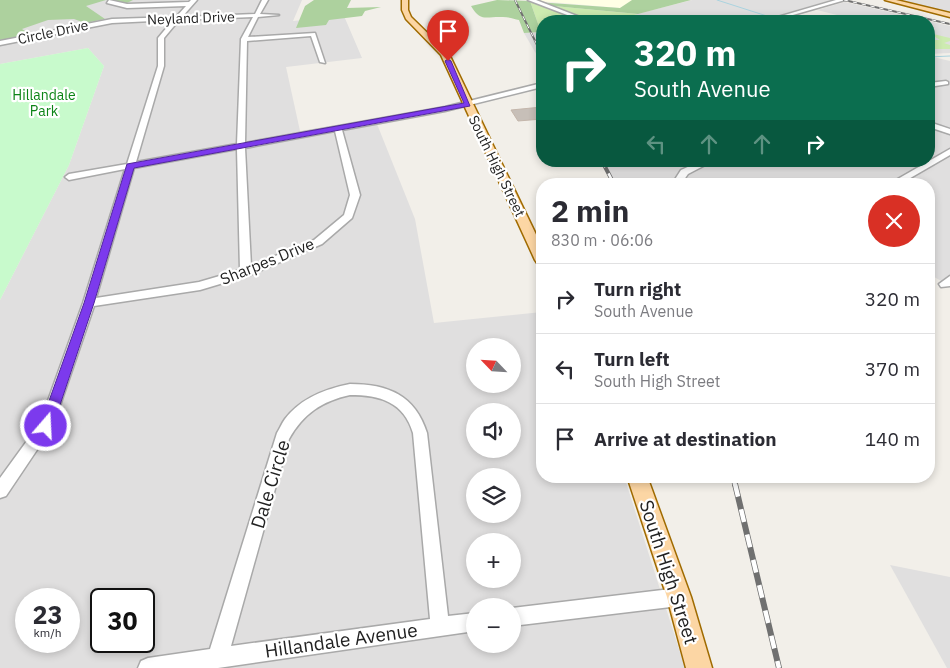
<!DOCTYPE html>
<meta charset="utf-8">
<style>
:root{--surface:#fff;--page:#f7f7f7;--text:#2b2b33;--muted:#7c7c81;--line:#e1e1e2}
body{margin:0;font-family:"IBM Plex Sans",sans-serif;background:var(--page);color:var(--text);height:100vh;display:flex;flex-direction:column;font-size:19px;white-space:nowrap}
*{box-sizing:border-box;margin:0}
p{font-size:16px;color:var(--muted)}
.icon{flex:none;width:28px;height:28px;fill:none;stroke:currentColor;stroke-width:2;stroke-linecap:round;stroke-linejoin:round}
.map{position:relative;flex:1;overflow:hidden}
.side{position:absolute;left:536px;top:178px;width:399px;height:305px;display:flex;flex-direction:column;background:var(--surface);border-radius:20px;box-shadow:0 2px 8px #0003}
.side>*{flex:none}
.hud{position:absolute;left:536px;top:15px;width:399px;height:152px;border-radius:20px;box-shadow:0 2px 8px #0003;background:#0b6e4f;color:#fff;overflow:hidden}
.needle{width:32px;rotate:295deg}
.fabs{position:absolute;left:466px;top:338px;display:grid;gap:10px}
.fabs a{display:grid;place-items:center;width:55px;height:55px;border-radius:50%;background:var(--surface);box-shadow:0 2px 8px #0003;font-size:25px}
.speed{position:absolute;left:15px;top:588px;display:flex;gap:10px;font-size:25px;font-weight:700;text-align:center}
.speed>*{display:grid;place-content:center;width:65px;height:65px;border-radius:50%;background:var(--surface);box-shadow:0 2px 8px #0003;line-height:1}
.speed small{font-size:12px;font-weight:400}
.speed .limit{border:2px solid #111;border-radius:8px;background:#fff;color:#111}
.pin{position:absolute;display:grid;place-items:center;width:42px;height:42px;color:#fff;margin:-51px -21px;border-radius:50% 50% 50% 0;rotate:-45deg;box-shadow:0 0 5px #0007}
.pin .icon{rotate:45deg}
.me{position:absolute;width:55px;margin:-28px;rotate:19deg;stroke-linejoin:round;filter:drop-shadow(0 0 4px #0008)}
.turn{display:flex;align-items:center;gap:18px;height:105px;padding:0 15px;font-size:22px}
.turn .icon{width:65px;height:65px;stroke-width:2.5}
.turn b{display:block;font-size:35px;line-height:42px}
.lanes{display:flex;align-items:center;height:48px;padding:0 15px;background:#0003;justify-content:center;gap:25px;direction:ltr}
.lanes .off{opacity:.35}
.round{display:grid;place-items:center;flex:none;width:52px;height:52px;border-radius:26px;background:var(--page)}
.overview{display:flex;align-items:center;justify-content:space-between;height:85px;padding:0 15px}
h1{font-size:30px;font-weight:800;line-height:38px}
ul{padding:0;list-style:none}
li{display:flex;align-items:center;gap:15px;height:70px;padding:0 15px;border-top:1px solid var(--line)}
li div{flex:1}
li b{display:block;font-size:19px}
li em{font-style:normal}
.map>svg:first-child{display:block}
</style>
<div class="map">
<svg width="950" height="668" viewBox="0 0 950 668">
<rect width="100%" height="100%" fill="#f2efe9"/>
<g fill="#e0dfdf" fill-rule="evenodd">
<path d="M0,0H302L293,21L344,16L362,58L286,67L300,131L375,119L415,219L434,323L542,312V476H624L685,668H0V300L69,165L104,66L88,48L0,64ZM475,346H512V384H475ZM475,411H512V449H475ZM475,476H512V514H475ZM475,541H512V579H475ZM26,599H69V641H26ZM101,599H144V641H101ZM475,606H512V644H475Z"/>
<path d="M692,0H831L783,14L807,21H634L621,18Z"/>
<path d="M894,0H950V13Z"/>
<path d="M845,2L950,26V53L929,54V21H849L853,19L817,10Z"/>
<path d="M542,32V64L524,33Z"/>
<path d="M929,56L950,61V286L929,274V184H615L601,161H929Z"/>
<path d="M890,565L950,577V668H947Z"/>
</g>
<path fill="#ffffe5" d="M528,0H634L620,8Z"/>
<g fill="#cdebb0">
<path d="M530,1L563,13L543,5L638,14L622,18L634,21H542V32H541Z"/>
<path d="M929,33L950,38V41L944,43L950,45V49H929V40H940Z"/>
</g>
<g fill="#add19e">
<path d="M0,0H133L125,4L106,0L86,6L105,19L85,23L74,19L48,20L22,29L31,35L0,40Z"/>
<path d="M314,0H351L347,8L381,7L365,11L362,16L329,20L326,25L296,28L305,6Z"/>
<path d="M497,0L530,1L541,32L524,33L519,20C514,19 509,17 503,17C487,16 481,23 471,6Z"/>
<path d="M632,0H691L638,14L543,5L537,2L620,8Z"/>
</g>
<path fill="#c8facc" d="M88,48L104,66L69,165L0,300V64Z"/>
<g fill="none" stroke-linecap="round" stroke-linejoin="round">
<g stroke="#aad3df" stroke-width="1">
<path d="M717,0L770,17"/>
<path d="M780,20L783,21"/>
<path d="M929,57L950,56"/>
</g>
</g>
<path fill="#c7bfb8" stroke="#c4b6ab" d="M542,107V119L518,121L511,110Z"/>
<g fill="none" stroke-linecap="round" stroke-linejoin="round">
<g stroke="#a9a9a9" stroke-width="3">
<g id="minor">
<path d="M109,0L127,4L189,2L191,0H197L182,17L255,14L262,0H268L260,14L279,15L258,17L248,37L315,33L325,63L320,62L311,36L247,41L245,143L445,107L542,83V87L445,111L342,130L360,195L352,218L322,244L250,275L200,290L94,306L53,426L6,496L0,498V478L40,423L83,303L125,169L69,180L65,177L69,174L127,164L158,66V38L173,20L112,23L0,45V41L112,19L176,17L186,6L127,8L107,3ZM253,17L241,39L237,144L136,162L164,66V38L179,20ZM335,131L350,195L344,215L314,240L251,266L245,148ZM237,149L240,270L199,282L96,298L134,168Z"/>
<path d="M528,0H536L590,21H583Z"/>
<path d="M836,0H845L772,21H764Z"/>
<path d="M946,81L948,82V84L929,87V83Z"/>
<path d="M929,122L950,129V134L929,127Z"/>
<path d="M950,149V155L900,184H889Z"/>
<path d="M701,161H713L688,174L681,184H672L681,170Z"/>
<path d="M950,276V286L941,287L939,284Z"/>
<path d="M350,384C388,384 415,395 427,433L448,616L475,613V631L218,668H138L141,661L148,658L210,649L277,433C280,428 282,423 285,419C301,398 325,389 350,384ZM350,395C380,395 404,402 413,433L430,619L231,646L289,439C303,414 322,401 350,395Z"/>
<path d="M679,588L686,590L688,597L686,604L679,606L512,626V608Z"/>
</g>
</g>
<g stroke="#a06b00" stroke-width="3">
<g id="major">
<path d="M402,0H408V10L411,17L449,54L542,247V264L537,263L535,260L441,55L406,19L402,10Z"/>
<path d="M885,0H896L950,13V17Z"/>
<path d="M627,476H647L691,597L712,668H686L667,597Z"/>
</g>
</g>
<use href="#minor" fill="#fff" fill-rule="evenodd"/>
<use href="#major" fill="#fcd6a4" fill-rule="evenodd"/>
<g stroke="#707070" stroke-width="2">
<g id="rail-far3">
<path d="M515,0L542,55"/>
<path d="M844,0L950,24"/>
</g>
</g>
<g stroke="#707070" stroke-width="4">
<path id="rail-far2" d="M602,161L614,184"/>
</g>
<g stroke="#707070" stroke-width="5.5">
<path id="rail-far1" d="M733,476L735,485"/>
</g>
<g stroke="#707070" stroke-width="6">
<path id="rail" d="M735,484L779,668"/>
</g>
<use href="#rail-far3" stroke="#fff" stroke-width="1" stroke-dasharray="4.5" stroke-linecap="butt"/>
<use href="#rail-far2" stroke="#fff" stroke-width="2.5" stroke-dasharray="7" stroke-linecap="butt"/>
<use href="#rail-far1" stroke="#fff" stroke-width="4" stroke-dasharray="11" stroke-linecap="butt"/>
<use href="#rail" stroke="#fff" stroke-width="4.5" stroke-dasharray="13" stroke-linecap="butt"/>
</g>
<path fill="#7c3aed" stroke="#51269a" d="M448,59L451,61L470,106L134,168L94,303L53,426L51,430L46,431L42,430L40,426L84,303L127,164L464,103L445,61Z"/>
<g text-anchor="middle" stroke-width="4.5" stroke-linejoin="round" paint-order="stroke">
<g font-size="14" fill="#222" stroke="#fff">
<text transform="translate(191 18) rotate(-2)" y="5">Neyland Drive</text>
<text transform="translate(53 32) rotate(-12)" y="5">Circle Drive</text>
<text transform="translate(497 166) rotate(64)" y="5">South High Street</text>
</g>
<g font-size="14" fill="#0c8416" stroke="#fff">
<text x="44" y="100">Hillandale<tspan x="44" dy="16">Park</tspan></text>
</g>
<g font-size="16" fill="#222" stroke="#fff">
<text transform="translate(267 261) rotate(-22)" y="6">Sharpes Drive</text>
</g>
<g font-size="19" fill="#222" stroke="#fff">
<text transform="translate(270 484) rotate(-73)" y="7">Dale Circle</text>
<text transform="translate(669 572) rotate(72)" y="7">South High Street</text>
<text transform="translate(341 640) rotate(-8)" y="7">Hillandale Avenue</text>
</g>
</g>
</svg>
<div class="fabs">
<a><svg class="needle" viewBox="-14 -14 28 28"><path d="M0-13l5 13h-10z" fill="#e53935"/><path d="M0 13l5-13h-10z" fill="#7c7c81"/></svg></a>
<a><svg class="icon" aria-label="sound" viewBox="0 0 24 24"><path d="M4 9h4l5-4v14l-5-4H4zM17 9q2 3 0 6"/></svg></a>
<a><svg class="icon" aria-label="layers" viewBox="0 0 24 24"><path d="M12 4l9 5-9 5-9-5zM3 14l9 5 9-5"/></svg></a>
<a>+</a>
<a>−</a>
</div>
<div class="speed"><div>23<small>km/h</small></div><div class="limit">30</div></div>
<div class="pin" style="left:448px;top:61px;background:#d93025"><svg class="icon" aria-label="arrive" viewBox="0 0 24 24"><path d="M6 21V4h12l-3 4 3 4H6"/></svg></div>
<svg class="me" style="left:46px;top:426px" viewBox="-20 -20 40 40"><circle r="17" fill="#7c3aed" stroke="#fff" stroke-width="3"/><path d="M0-11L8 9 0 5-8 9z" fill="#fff"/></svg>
<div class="hud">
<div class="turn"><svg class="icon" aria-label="right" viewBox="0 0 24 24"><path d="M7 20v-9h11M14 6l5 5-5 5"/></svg><div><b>320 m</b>South Avenue</div></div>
<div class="lanes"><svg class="icon off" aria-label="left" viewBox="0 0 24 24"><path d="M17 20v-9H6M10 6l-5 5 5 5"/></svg><svg class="icon off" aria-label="ahead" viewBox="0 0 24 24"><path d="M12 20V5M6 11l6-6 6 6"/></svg><svg class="icon off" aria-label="ahead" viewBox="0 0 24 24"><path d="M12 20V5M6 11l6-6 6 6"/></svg><svg class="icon" aria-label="right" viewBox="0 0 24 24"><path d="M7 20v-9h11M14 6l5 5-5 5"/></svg></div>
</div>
<section class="side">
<div class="overview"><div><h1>2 min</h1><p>830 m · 06:06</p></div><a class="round" style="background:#d93025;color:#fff"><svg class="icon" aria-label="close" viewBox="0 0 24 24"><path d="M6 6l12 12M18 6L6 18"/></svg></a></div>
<ul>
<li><svg class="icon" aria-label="right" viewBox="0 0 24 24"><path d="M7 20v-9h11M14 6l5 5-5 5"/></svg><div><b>Turn right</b><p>South Avenue</p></div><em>320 m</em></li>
<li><svg class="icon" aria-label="left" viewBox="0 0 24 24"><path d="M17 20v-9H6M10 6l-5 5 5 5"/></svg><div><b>Turn left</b><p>South High Street</p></div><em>370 m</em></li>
<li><svg class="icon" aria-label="arrive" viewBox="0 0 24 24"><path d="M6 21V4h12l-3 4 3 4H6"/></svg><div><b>Arrive at destination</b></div><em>140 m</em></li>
</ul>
</section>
</div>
